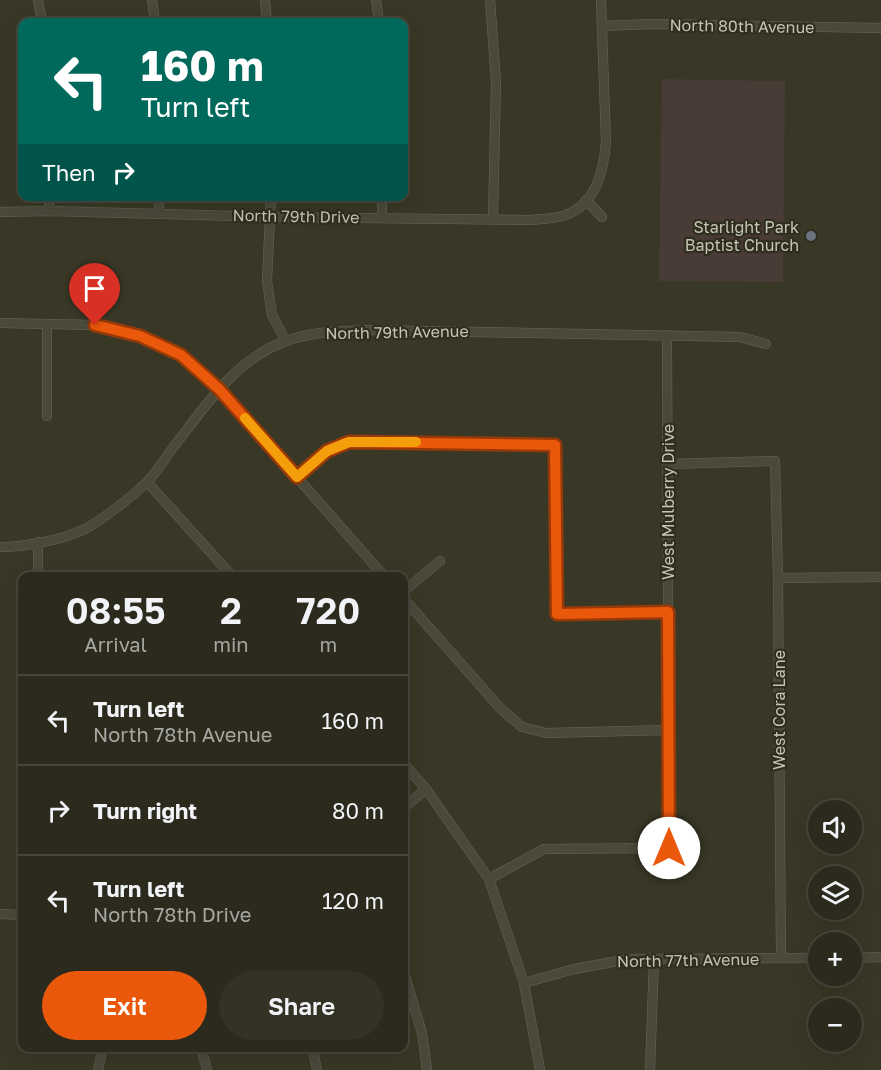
<!DOCTYPE html>
<meta charset="utf-8">
<style>
:root{--surface:#2b2a1c;--page:#333225;--text:#f1f3f6;--muted:#a6a7a3;--line:#47463b;--accent:#ea580c}
body{margin:0;font-family:"Golos Text",sans-serif;background:var(--page);color:var(--text);height:100vh;display:flex;flex-direction:column;font-size:22px;white-space:nowrap}
*{box-sizing:border-box;margin:0}
p{font-size:20px;color:var(--muted)}
.icon{flex:none;width:33px;height:33px;fill:none;stroke:currentColor;stroke-width:2;stroke-linecap:round;stroke-linejoin:round}
.map{position:relative;flex:1;overflow:hidden}
.drawer{position:absolute;left:18px;top:572px;width:390px;height:480px;display:flex;flex-direction:column;background:var(--surface);border-radius:12px;box-shadow:0 6px 24px #0002,0 0 0 2px var(--line)}
.drawer>*{flex:none}
.guide{position:absolute;left:18px;top:18px;width:390px;height:183px;border-radius:12px;box-shadow:0 6px 24px #0002,0 0 0 2px var(--line);background:#00695c;color:#fff;overflow:hidden}
.controls{position:absolute;left:808px;top:800px;display:grid;gap:12px}
.controls a{display:grid;place-items:center;width:54px;height:54px;border-radius:50%;background:var(--surface);box-shadow:0 6px 24px #0002,0 0 0 2px var(--line);font-size:30px}
.pin{position:absolute;display:grid;place-items:center;width:51px;height:51px;color:#fff;margin:-62px -26px;border-radius:50% 50% 50% 0;rotate:-45deg;box-shadow:0 0 6px #0007}
.pin .icon{rotate:45deg}
.me{position:absolute;width:66px;margin:-33px;rotate:0deg;stroke-linejoin:round;filter:drop-shadow(0 0 4px #0008)}
.turn{display:flex;align-items:center;gap:21px;height:126px;padding:0 24px;font-size:27px}
.turn .icon{width:78px;height:78px;stroke-width:2.5}
.turn b{display:block;font-size:42px;line-height:51px}
.then{display:flex;align-items:center;height:57px;padding:0 24px;background:#0003;gap:12px;font-size:22px}
.eta{display:flex;justify-content:space-evenly;align-items:center;height:102px;text-align:center}
.eta b{font-size:36px;font-weight:600;line-height:42px}
.cta{display:flex;gap:12px;margin-top:auto;padding:12px 24px}
.cta a{flex:1;height:69px;border-radius:36px;background:var(--accent);color:#fff;font-size:24px;font-weight:600;line-height:69px;text-align:center}
.cta a+a{background:var(--page);color:var(--text)}
ul{padding:0;list-style:none}
li{display:flex;align-items:center;gap:18px;height:90px;padding:0 24px;border-top:2px solid var(--line)}
li div{flex:1}
li b{display:block;font-size:22px}
li em{font-style:normal}
.map>svg:first-child{display:block}
</style>
<div class="map">
<svg width="881" height="1070" viewBox="0 0 881 1070">
<rect width="100%" height="100%" fill="#393826"/>
<path fill="#493b36" d="M662,79L785,81L783,282L659,281Z"/>
<g fill="none" stroke-linecap="round" stroke-linejoin="round">
<g stroke="#686758" stroke-width="10">
<g id="street">
<path d="M38,0L42,22"/>
<path d="M152,0L155,22"/>
<path d="M265,0L267,22"/>
<path d="M376,0L379,22"/>
<path d="M490,0L496,82L493,219"/>
<path d="M603,26L652,24L881,28"/>
<path d="M271,196L267,281L272,315L286,341"/>
<path d="M586,200L602,217"/>
<path d="M49,211V196"/>
<path d="M0,212L49,211L271,217L529,220C541,219 554,219 566,215C597,203 604,169 606,141L601,0"/>
<path d="M159,213V196"/>
<path d="M382,218V196"/>
<path d="M0,323L95,325L140,336L181,355L219,389L384,576"/>
<path d="M47,416V324"/>
<path d="M668,464L775,461L778,578L781,958"/>
<path d="M297,477L327,451L349,442L555,445L557,613L668,612"/>
<path d="M147,482L232,576"/>
<path d="M38,542V576"/>
<path d="M0,547C25,547 62,540 85,529C101,521 134,495 147,482C155,474 162,463 169,453C202,411 233,360 286,341C313,331 343,331 372,330L740,337L766,344"/>
<path d="M778,578L881,577"/>
<path d="M404,591L440,561"/>
<path d="M404,599L500,708L522,727L546,733L669,730"/>
<path d="M404,764L426,789L489,879L524,983L540,1070"/>
<path d="M404,808L426,789"/>
<path d="M489,879L544,849L669,848L667,335"/>
<path d="M0,914L22,915"/>
<path d="M852,958L881,957"/>
<path d="M404,973L422,1033L427,1070"/>
<path d="M524,983L574,969L629,959L819,958"/>
<path d="M201,1047L207,1070"/>
<path d="M312,1047L317,1070"/>
<path d="M98,1070L103,1047"/>
<path d="M650,1070L654,959"/>
</g>
</g>
<use href="#street" stroke="#4a493a" stroke-width="9"/>
</g>
<g fill="none" stroke-linecap="round" stroke-linejoin="round">
<g stroke="#983908" stroke-width="15">
<path id="route" d="M95,325L140,336L181,355L219,389L297,477L327,451L349,442L555,445L557,614L668,612L669,848"/>
</g>
<use href="#route" stroke="#ea580c" stroke-width="10"/>
<path stroke="#f59e0b" stroke-width="10" d="M245,418L297,477L327,451L349,442H416"/>
</g>
<circle fill="#6b7280" stroke="#2f2e1f" stroke-width="2" cx="811" cy="236" r="6"/>
<g text-anchor="middle" stroke-width="4.5" stroke-linejoin="round" paint-order="stroke">
<g font-size="16" fill="#c5c5b5" stroke="#2f2e1f">
<text transform="translate(742 26) rotate(1)" y="6">North 80th Avenue</text>
<text transform="translate(296 216) rotate(1)" y="6">North 79th Drive</text>
<text transform="translate(397 332) rotate(-1)" y="6">North 79th Avenue</text>
<text transform="translate(668 502) rotate(-90)" y="6">West Mulberry Drive</text>
<text transform="translate(779 710) rotate(-90)" y="6">West Cora Lane</text>
<text transform="translate(688 960) rotate(-1)" y="6">North 77th Avenue</text>
</g>
<g font-size="16" fill="#c5c5b5" stroke="#2f2e1f" text-anchor="end">
<text x="799" y="233">Starlight Park<tspan x="799" dy="18">Baptist Church</tspan></text>
</g>
</g>
</svg>
<div class="controls">
<a><svg class="icon" aria-label="sound" viewBox="0 0 24 24"><path d="M4 9h4l5-4v14l-5-4H4zM17 9q2 3 0 6"/></svg></a>
<a><svg class="icon" aria-label="layers" viewBox="0 0 24 24"><path d="M12 4l9 5-9 5-9-5zM3 14l9 5 9-5"/></svg></a>
<a>+</a>
<a>−</a>
</div>
<div class="pin" style="left:95px;top:325px;background:#d93025"><svg class="icon" aria-label="arrive" viewBox="0 0 24 24"><path d="M6 21V4h12l-3 4 3 4H6"/></svg></div>
<svg class="me" style="left:669px;top:848px" viewBox="-20 -20 40 40"><circle r="19" fill="#fff"/><path d="M0-13L10 11 0 6-10 11z" fill="#ea580c"/></svg>
<div class="guide">
<div class="turn"><svg class="icon" aria-label="left" viewBox="0 0 24 24"><path d="M17 20v-9H6M10 6l-5 5 5 5"/></svg><div><b>160 m</b>Turn left</div></div>
<div class="then">Then<svg class="icon" aria-label="right" viewBox="0 0 24 24"><path d="M7 20v-9h11M14 6l5 5-5 5"/></svg></div>
</div>
<section class="drawer">
<div class="eta">
<div><b>08:55</b><p>Arrival</p></div>
<div><b>2</b><p>min</p></div>
<div><b>720</b><p>m</p></div>
</div>
<ul>
<li><svg class="icon" aria-label="left" viewBox="0 0 24 24"><path d="M17 20v-9H6M10 6l-5 5 5 5"/></svg><div><b>Turn left</b><p>North 78th Avenue</p></div><em>160 m</em></li>
<li><svg class="icon" aria-label="right" viewBox="0 0 24 24"><path d="M7 20v-9h11M14 6l5 5-5 5"/></svg><div><b>Turn right</b></div><em>80 m</em></li>
<li><svg class="icon" aria-label="left" viewBox="0 0 24 24"><path d="M17 20v-9H6M10 6l-5 5 5 5"/></svg><div><b>Turn left</b><p>North 78th Drive</p></div><em>120 m</em></li>
</ul>
<div class="cta"><a>Exit</a><a>Share</a></div>
</section>
</div>
